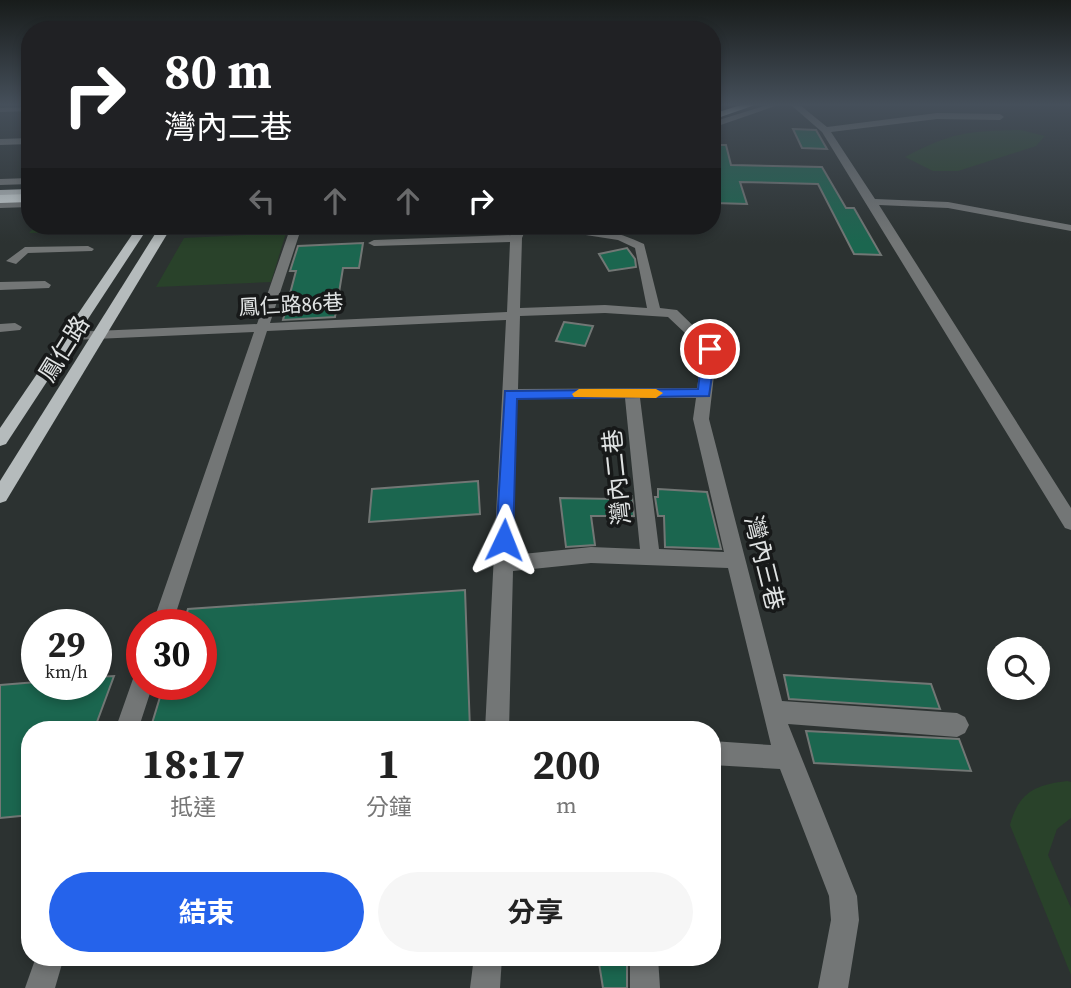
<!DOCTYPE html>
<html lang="zh-TW">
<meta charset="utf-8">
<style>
:root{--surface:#fff;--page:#f6f6f6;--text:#222;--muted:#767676;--accent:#2563eb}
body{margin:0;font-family:"Source Serif 4","Noto Sans TC",serif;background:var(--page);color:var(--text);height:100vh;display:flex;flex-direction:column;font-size:26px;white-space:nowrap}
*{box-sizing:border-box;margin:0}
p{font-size:23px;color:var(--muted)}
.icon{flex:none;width:38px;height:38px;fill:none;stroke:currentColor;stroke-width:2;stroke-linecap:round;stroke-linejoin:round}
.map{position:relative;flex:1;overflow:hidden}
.side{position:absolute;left:21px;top:721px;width:700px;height:245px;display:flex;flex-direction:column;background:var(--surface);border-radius:28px;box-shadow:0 4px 10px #0003}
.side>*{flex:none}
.hud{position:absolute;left:21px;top:21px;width:700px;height:214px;border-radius:28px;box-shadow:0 4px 10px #0003;background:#202124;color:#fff;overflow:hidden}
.fabs{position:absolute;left:987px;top:637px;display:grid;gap:14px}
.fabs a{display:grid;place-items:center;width:63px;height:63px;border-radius:50%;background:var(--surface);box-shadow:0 4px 10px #0003;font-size:35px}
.speed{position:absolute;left:21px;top:609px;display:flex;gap:14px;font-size:35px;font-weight:700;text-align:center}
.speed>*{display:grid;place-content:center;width:91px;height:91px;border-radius:50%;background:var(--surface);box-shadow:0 4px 10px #0003;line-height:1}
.speed small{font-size:18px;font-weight:400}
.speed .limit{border:10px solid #d22;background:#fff;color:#111}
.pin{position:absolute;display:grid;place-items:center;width:60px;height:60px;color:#fff;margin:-30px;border:4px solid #fff;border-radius:50%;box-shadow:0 2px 7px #0007}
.me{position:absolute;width:77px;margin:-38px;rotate:2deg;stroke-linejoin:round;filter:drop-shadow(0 0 5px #0008)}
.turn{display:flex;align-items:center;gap:24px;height:147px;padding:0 28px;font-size:32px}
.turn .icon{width:91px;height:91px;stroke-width:2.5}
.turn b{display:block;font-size:49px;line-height:60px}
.lanes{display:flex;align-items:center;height:66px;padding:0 28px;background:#0003;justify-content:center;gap:35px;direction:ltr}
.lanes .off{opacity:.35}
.eta{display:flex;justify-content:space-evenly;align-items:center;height:119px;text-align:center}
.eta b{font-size:42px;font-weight:700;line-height:49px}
.button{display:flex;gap:14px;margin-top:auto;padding:14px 28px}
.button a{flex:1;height:80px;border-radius:42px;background:var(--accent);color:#fff;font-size:28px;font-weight:700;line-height:80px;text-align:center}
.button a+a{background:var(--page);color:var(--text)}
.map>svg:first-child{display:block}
</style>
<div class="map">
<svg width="1071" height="988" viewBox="0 0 1071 988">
<rect width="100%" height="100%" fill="#2c3231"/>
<g fill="#29422a">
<path d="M1021,130L1045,136L1036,146L958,171H933L905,157C952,132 969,131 1021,130Z"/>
<path d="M36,226H124L128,230L29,233Z"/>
<path d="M286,233L271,282L156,287L184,238Z"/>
<path d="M1067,781L1071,782V818L1057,829L1048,855L1071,908V975L1010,825C1019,792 1035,785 1067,781Z"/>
</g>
<g fill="#1b664f" stroke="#727775" stroke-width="2">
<path d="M793,129L816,130L827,149L802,148Z"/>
<path d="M712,145H726L731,165L822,167L846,208H854L881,255L854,254L818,184L740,182L747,204L715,203Z"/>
<path d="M363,243L359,268H343L335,317L283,320L296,271H290L298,246Z"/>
<path d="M627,248L635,259L636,267L609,271L599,254Z"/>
<path d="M564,322L593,326L585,346L556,341Z"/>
<path d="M478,481L480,514L369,522L372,489Z"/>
<path d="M658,489L707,492L721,549L665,547L664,516H658L655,497H658Z"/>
<path d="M613,496H632L634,516H591L595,545L566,547L560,498L613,499Z"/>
<path d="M465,590L470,730H150L164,684H201V625H183L188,609Z"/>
<path d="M784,675L931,684L940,709L789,699Z"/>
<path d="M114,676L94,730H30V815L0,818V685L37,682L96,684V677Z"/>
<path d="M806,731L959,739L971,771L814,763Z"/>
<path d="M598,957H627V988H603Z"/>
</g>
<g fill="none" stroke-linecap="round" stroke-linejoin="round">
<g fill="#737676" fill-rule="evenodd">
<path d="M767,105H778L712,128V122Z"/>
<path d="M791,105H800L827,127L937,113L1000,114L1004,117L1000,120L937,119L831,132L875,199L948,202L1071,225V231L948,208L879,205L1071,508V530L1065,528L822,132Z"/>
<path d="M30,107V111L0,112V108Z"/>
<path d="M30,138V144L0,145V139Z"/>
<path d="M30,178V184L0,185V179Z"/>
<path d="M30,201V207L0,208V202Z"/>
<path d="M291,226H302L270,323L507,312L510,242L374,246L368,243L374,240L512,235L516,226H527L522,238L520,308L605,305L647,308L635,248L618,240L547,229L541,226C576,224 613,229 644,244L660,308L677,310L717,349L709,419L782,701L957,713L965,717L969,725L965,733L957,737L788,724L857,896L859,920L848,988H818L831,920L829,896L780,769L712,765V741L771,745L728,568L591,563L513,571L509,730H485L506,320L267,331L172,625H152L254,332L72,340L65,336L72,332L257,324ZM605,313L668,317L703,350L697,388L518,389L520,316ZM625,398L640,549L591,547L513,555L517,399ZM640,398H696L693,419L724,552L659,549Z"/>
<path d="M88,246L94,249L92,251L28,253L16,264L6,261L25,247Z"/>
<path d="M45,281L51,285L49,288L0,290V282Z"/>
<path d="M15,323L22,327L20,330L0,332V324Z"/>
<path d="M142,673V684H153L138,730H115L134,676Z"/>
<path d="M36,957H64L55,988H25Z"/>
<path d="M474,957H502L500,988H470Z"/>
<path d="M630,957H658L660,988H630Z"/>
</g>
<g fill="#b5bbbc" fill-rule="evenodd">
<path d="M30,189V195L0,196V190Z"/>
<path d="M138,226H149L6,444L0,446V428Z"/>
<path d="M160,226H172L6,501L0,503V481Z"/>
</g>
<g fill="#cfd6d7" fill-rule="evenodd">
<path d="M741,105H755L712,120V114Z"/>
<path d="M30,194V202L0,203V195Z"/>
</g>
</g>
<linearGradient id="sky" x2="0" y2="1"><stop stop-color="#181c1b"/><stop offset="0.43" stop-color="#454f5a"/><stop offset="1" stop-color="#454f5a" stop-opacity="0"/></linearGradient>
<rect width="1071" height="243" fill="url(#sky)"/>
<path fill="#2563eb" stroke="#184099" stroke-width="2" d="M710,345L716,349L709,396L517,399L513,540L510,545H498L496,540L505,391L698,389L703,349Z"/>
<path fill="#f59e0b" d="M579,389H656L663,393L656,398L574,397L572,394Z"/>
<g text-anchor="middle" stroke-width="7" stroke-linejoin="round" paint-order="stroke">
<g font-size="21" fill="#e0e3e3" stroke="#171919">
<text transform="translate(291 305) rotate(-3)" y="7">鳳仁路86巷</text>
</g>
<g font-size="24" fill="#e0e3e3" stroke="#171919">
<text transform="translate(64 349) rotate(-58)" y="8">鳳仁路</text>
<text transform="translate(617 477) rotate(-96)" y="8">灣內二巷</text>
<text transform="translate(764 563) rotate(76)" y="8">灣內三巷</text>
</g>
</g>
</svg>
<div class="fabs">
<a><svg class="icon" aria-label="search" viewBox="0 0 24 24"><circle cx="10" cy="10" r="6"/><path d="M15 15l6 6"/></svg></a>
</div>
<div class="speed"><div>29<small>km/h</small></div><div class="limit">30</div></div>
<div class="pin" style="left:710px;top:349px;background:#d93025"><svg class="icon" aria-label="arrive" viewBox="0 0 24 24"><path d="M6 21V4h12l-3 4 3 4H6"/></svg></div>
<svg class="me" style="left:504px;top:540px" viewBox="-20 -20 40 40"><path d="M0-17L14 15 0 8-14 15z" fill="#2563eb" stroke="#fff" stroke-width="4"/></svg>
<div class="hud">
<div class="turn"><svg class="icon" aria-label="right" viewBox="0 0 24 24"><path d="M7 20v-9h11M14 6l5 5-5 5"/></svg><div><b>80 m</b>灣內二巷</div></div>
<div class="lanes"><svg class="icon off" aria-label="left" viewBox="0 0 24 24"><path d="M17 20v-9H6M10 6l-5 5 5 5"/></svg><svg class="icon off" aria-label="ahead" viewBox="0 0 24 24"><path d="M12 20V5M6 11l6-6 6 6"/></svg><svg class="icon off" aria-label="ahead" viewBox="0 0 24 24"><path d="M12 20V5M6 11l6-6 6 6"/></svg><svg class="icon" aria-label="right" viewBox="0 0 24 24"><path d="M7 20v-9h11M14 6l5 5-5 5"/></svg></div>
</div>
<section class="side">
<div class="eta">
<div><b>18:17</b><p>抵達</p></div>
<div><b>1</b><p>分鐘</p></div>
<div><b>200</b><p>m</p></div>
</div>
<div class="button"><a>結束</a><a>分享</a></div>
</section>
</div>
